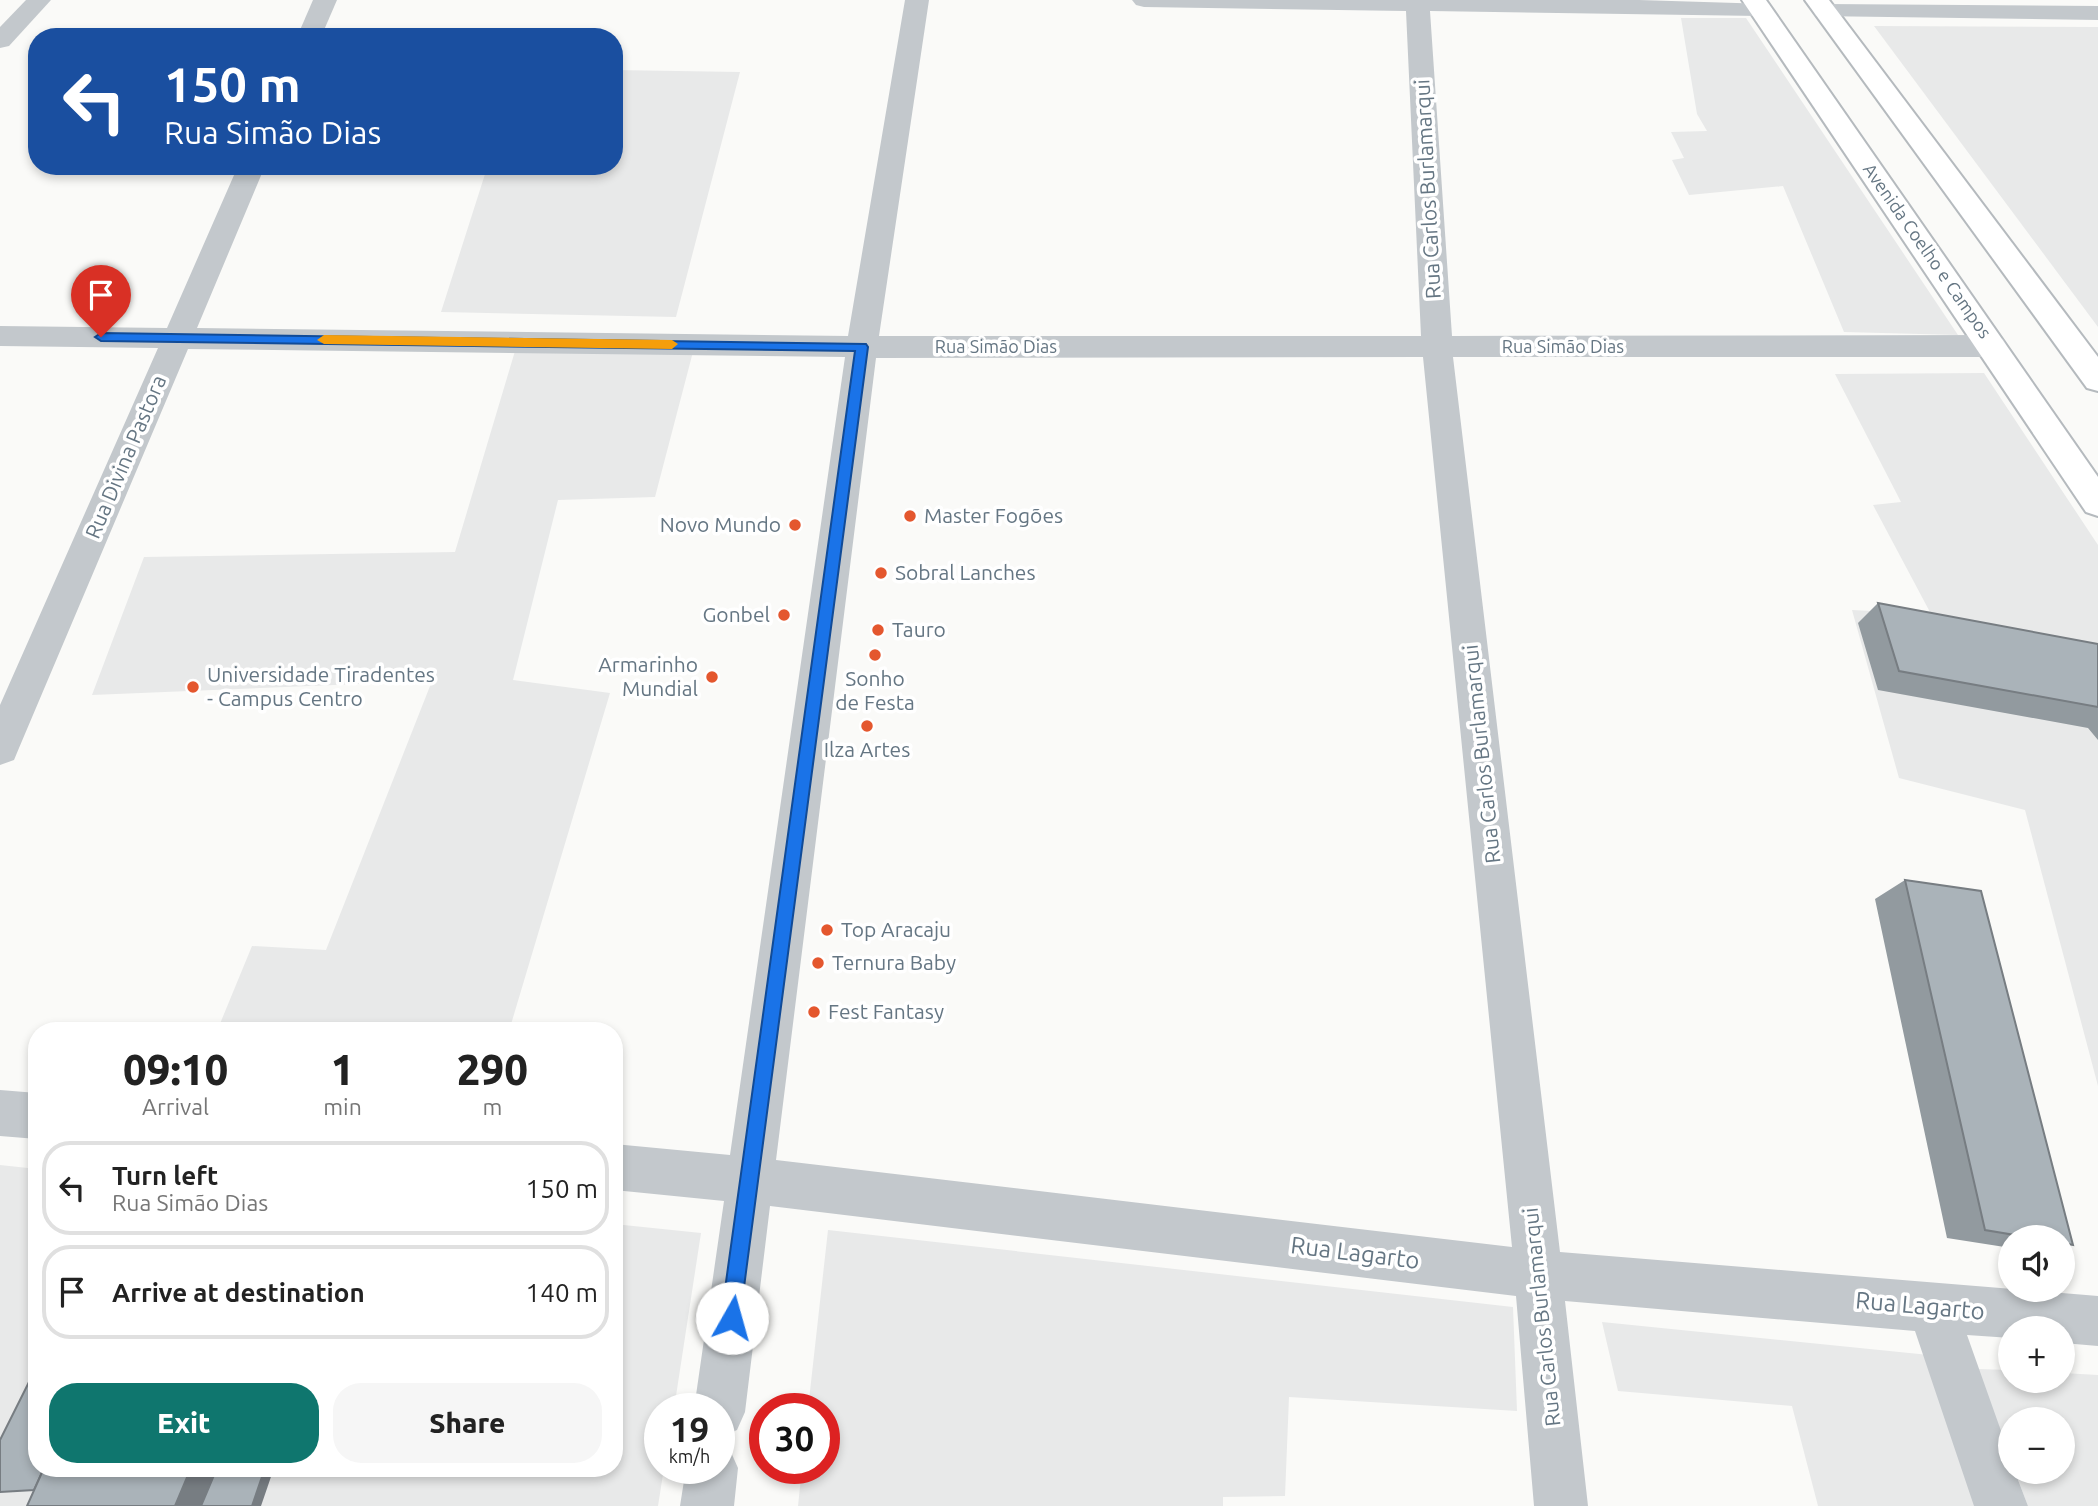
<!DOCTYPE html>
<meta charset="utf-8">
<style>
:root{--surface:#fff;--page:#f6f6f6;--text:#222;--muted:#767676;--line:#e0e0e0;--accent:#0f766e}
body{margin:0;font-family:Ubuntu,sans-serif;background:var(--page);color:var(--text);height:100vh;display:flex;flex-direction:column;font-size:26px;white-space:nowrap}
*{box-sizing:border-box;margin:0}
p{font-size:23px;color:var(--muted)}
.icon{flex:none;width:38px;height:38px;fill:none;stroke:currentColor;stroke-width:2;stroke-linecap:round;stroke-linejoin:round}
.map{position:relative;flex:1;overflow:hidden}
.details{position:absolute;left:28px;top:1022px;width:595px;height:455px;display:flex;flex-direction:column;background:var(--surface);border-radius:28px;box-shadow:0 4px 10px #0003}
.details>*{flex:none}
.hud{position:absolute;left:28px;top:28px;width:595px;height:147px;border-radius:28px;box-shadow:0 4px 10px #0003;background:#1a4fa0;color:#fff;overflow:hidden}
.controls{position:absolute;left:1998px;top:1225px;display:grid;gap:14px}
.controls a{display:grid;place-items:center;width:77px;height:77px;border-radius:50%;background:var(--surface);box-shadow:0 4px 10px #0003;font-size:35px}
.speed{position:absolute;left:644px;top:1393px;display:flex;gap:14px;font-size:35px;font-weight:700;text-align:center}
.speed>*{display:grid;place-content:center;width:91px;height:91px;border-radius:50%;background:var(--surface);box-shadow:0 4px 10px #0003;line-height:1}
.speed small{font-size:18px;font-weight:400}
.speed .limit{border:10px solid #d22;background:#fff;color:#111}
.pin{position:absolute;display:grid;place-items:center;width:60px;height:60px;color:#fff;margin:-72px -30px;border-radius:50% 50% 50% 0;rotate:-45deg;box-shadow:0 0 7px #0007}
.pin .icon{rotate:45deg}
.me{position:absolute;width:77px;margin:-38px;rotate:7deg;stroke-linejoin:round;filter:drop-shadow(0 0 5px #0008)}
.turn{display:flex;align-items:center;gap:24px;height:147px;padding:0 21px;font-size:32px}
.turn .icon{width:91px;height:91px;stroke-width:2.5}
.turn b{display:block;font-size:49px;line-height:60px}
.eta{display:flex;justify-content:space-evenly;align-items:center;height:119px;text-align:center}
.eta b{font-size:42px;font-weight:800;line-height:49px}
.cta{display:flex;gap:14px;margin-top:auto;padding:14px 21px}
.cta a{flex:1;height:80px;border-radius:28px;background:var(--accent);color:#fff;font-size:28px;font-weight:800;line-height:80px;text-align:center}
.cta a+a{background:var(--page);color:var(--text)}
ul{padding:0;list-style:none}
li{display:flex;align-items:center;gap:21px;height:94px;margin:0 14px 10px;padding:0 7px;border:4px solid var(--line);border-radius:28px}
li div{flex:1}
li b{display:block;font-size:26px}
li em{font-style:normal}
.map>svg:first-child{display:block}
</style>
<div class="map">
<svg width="2098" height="1506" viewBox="0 0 2098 1506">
<rect width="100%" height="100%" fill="#fafaf8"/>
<g fill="#e8e9e9">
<path d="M1681,18H1746L1958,335L1844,332L1783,186L1689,195L1672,160L1684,158L1671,132L1707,131L1697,114Z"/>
<path d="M1874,26L2098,27V327Z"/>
<path d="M614,70L740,72L676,317L441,312L486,171L303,169L304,166H614Z"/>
<path d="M694,348L655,497L558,500L513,680L610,693L509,1031H217L252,946L326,950L432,681L92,695L144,557L455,552L515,351Z"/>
<path d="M1984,373L2098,545V1086L2025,810L1899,778L1852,610L1931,614L1873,505L1901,502L1835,374Z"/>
<path d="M0,1165L37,1169V1468H614V1224L701,1233L674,1409H660V1468H664L658,1506H0Z"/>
<path d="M828,1230L1513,1307L1517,1411L1289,1397L1285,1496L1223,1497V1506H798L802,1468H824V1409H808Z"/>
<path d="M1602,1322L1929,1355L1975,1506H1818L1792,1406L1618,1391Z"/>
<path d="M1977,1369L2011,1370V1381H2063V1373L2098,1375V1506H2028L2015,1472H2063V1419H2011V1460Z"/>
</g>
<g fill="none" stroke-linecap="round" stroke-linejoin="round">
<g stroke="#b5babe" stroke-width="4">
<g id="major">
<path d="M1742,0H1766L2098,477V516L2086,512Z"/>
<path d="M1805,0H1829L2098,357V391L2087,388Z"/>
</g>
</g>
<g fill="#c3c8cc" fill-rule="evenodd">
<path d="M26,0H51L9,46L0,48V27Z"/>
<path d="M313,0H337L321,37H297Z"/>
<path d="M905,0H929L879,336H1421L1406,11L1144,7L1136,5L1132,0H1639L1769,4L1772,9L1769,14L1760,16L1430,11L1452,336L1992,335L2003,339L2007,346L2003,353L1992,357H1453L1560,1252L2098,1296V1346L2063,1343V1328H2011V1338L1967,1335L2011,1459V1472H2015L2028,1506H1974L1915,1331L1565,1301L1588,1506H1534L1516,1296L770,1206L745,1412L737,1430L719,1438V1409H694L724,1201L614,1190V1144L730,1155L845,357L188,349L19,748L14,760L0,765V705L158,348L0,346V326L167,328L238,166H265L197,328L848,336ZM1423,357L1512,1247L776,1160L876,358Z"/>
<path d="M1825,4L2098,6V20L1816,16L1813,11L1816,6Z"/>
<path d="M0,1090L37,1093V1139L0,1136Z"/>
<path d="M719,1445L730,1450L738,1468L734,1506H680L686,1468H719Z"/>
</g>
<use href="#major" fill="#fff" fill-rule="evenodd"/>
</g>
<g fill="#929a9f">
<path d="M1878,603L2098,644V740L2088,728L1878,690L1858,623Z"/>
<path d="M1905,880L2073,1245L2063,1246V1237H2011V1248L1947,1238L1875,899Z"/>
</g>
<g fill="#777d82">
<path d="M191,1468H228L213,1506H175Z"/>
<path d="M265,1468H274L261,1506H252Z"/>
</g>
<g fill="#aab3b9" stroke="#777d82" stroke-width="2">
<path d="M1878,603L2098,644V707L1899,671Z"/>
<path d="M1905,880L1981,891L2073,1245L2063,1243V1237H2027L1985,1230Z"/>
<path d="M37,1366V1468H44L34,1490L0,1492V1440Z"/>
<path d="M44,1468H191L175,1506H27Z"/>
<path d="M217,1468H265L252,1506H201Z"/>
</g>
<path fill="#1a73e8" stroke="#114b97" stroke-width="2" d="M101,333L866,344L868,347L739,1325L732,1328L724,1325L721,1318L855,351L101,341L95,337Z"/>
<path fill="#f59e0b" d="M324,335L672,340L678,344L672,349L324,344L317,340Z"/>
<g fill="#e4572e" stroke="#fff" stroke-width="2.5">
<circle cx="910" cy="516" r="7"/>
<circle cx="795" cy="525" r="7"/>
<circle cx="881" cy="573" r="7"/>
<circle cx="784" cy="615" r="7"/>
<circle cx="878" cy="630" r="7"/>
<circle cx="875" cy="655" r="7"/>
<circle cx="712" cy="677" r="7"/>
<circle cx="193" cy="687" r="7"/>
<circle cx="867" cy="726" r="7"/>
<circle cx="827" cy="930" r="7"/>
<circle cx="818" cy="963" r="7"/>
<circle cx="814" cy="1012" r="7"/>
</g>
<g text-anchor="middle" stroke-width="7" stroke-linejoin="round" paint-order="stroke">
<g font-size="18" fill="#657683" stroke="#fff">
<text transform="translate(1927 251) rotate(55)" y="6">Avenida Coelho e Campos</text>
<text x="996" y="353">Rua Simão Dias</text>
<text x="1563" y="353">Rua Simão Dias</text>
</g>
<g font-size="21" fill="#657683" stroke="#fff">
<text transform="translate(1428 189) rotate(-93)" y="7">Rua Carlos Burlamarqui</text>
<text transform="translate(126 457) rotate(-67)" y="7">Rua Divina Pastora</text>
<text transform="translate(1482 754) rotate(-96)" y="7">Rua Carlos Burlamarqui</text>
<text transform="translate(1542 1317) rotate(-96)" y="7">Rua Carlos Burlamarqui</text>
</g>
<g font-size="21" fill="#657683" stroke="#fff" text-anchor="start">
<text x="924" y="523">Master Fogões</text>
<text x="781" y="532" text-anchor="end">Novo Mundo</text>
<text x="895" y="580">Sobral Lanches</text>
<text x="770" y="622" text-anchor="end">Gonbel</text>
<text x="892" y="637">Tauro</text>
<text x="698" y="672" text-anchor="end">Armarinho<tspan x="698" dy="24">Mundial</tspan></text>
<text x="207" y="682">Universidade Tiradentes<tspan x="207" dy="24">- Campus Centro</tspan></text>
<text x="875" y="686" text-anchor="middle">Sonho<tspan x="875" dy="24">de Festa</tspan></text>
<text x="867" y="757" text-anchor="middle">Ilza Artes</text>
<text x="841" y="937">Top Aracaju</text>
<text x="832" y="970">Ternura Baby</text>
<text x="828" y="1019">Fest Fantasy</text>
</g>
<g font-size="24" fill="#657683" stroke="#fff">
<text transform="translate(1355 1253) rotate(7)" y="8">Rua Lagarto</text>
<text transform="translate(1920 1306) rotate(5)" y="8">Rua Lagarto</text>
</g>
</g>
</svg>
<div class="controls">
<a><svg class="icon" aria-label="sound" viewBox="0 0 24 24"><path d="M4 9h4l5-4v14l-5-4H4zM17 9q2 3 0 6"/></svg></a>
<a>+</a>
<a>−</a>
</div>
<div class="speed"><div>19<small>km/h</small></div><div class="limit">30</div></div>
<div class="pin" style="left:101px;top:337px;background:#d93025"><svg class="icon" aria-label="arrive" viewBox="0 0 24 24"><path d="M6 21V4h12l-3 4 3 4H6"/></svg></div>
<svg class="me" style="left:732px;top:1318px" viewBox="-20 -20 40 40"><circle r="19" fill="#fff"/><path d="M0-13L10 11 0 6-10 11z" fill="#1a73e8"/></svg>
<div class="hud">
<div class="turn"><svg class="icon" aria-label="left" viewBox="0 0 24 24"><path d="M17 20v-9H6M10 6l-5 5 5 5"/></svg><div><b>150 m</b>Rua Simão Dias</div></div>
</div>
<section class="details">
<div class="eta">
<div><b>09:10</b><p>Arrival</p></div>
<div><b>1</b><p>min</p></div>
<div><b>290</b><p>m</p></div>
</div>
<ul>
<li><svg class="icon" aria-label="left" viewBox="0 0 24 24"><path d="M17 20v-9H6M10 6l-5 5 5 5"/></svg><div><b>Turn left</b><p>Rua Simão Dias</p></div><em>150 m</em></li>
<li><svg class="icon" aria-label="arrive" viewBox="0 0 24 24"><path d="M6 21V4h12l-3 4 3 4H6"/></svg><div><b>Arrive at destination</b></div><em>140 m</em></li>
</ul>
<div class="cta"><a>Exit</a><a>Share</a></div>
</section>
</div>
